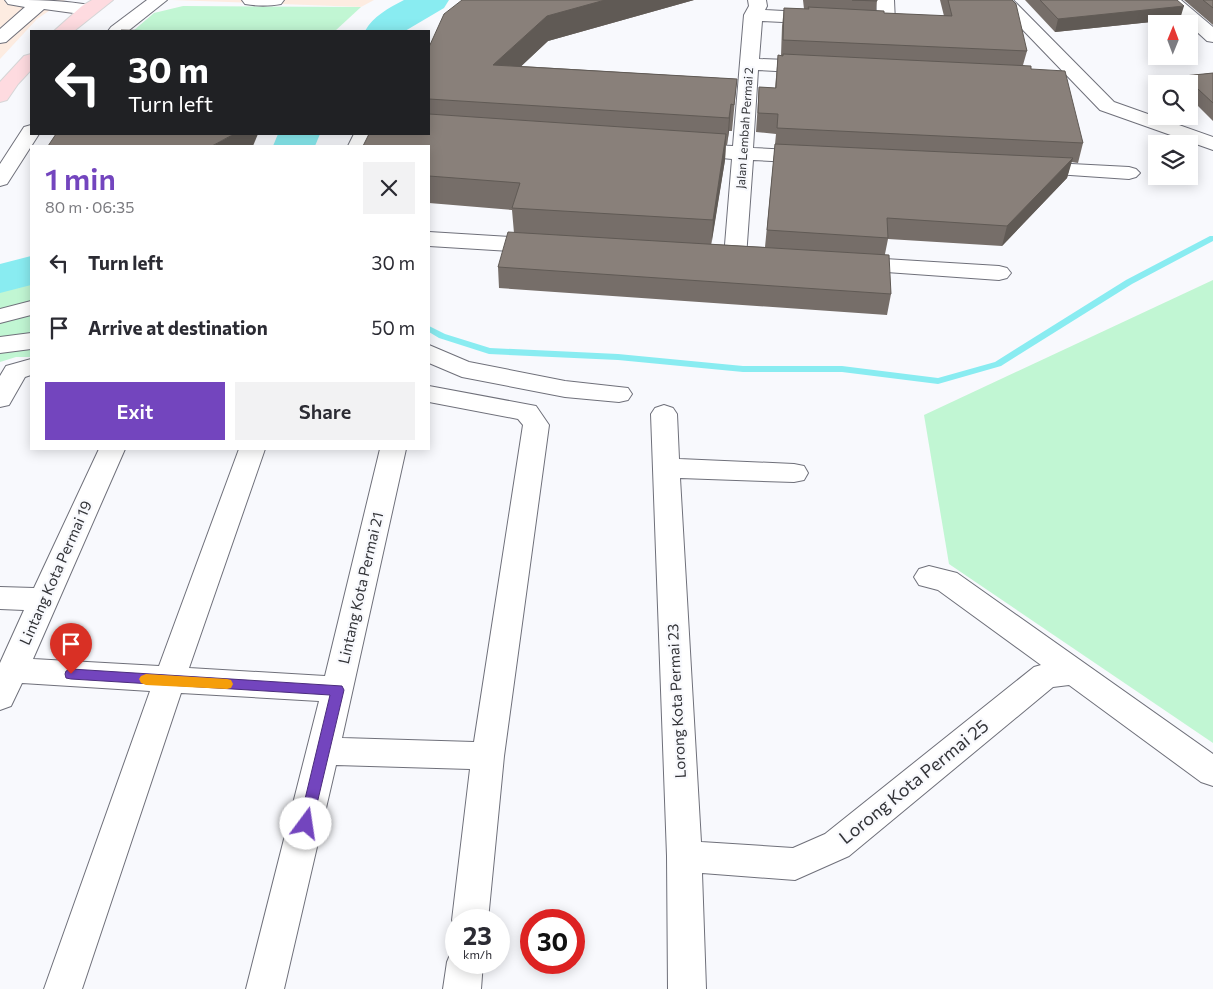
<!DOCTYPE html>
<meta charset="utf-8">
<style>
:root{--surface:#fff;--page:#f2f2f3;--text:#2b2b33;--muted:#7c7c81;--accent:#7345be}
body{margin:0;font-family:Commissioner,sans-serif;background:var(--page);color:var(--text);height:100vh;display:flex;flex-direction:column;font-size:19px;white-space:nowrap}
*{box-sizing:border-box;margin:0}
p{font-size:16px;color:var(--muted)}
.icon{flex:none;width:28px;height:28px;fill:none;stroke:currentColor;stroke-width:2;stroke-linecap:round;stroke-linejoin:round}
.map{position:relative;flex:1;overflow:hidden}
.details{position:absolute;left:30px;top:145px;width:400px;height:305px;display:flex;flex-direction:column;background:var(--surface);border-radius:0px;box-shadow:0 2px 12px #0003}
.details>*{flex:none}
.banner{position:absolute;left:30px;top:30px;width:400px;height:105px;border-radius:0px;box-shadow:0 2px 12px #0003;background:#202124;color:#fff;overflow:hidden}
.needle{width:32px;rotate:1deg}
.controls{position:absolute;left:1148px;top:15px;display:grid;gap:10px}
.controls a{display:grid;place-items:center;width:50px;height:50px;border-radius:0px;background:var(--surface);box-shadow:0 2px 12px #0003;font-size:25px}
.speed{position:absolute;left:445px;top:909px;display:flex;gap:10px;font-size:25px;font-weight:700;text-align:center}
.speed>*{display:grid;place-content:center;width:65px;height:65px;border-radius:50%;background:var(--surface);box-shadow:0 2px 12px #0003;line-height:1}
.speed small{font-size:12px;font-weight:400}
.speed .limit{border:8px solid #d22;background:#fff;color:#111}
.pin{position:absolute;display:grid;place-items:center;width:42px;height:42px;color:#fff;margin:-51px -21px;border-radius:50% 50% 50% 0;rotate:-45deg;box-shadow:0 0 5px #0007}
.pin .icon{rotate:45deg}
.me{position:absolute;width:55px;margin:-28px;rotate:14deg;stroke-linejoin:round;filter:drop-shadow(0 0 4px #0008)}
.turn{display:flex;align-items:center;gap:18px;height:105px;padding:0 15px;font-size:22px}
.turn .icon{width:65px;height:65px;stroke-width:2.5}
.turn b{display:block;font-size:35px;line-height:42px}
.round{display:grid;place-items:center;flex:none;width:52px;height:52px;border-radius:0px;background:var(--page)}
.head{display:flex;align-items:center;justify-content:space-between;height:85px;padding:0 15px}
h1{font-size:30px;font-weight:600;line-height:38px;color:var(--accent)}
.primary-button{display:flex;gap:10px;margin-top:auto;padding:10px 15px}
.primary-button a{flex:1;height:58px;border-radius:0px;background:var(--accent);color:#fff;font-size:20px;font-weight:600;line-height:58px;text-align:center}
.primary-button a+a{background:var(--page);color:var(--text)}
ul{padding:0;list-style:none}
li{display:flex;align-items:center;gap:15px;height:65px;padding:0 15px}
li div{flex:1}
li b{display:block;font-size:19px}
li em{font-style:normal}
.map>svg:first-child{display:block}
</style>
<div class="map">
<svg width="1213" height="989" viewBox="0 0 1213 989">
<rect width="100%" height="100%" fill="#f8f9fd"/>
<g fill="#fdece1">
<path d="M0,0H65L37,19L0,59Z"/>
<path d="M172,0H374L361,7Z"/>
</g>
<g fill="#c1f6d3">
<path d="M183,6L361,7L335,31H133L154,13Z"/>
<path d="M1213,280V743L949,564L924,415Z"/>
<path d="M31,282V357H16L0,362V291Z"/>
</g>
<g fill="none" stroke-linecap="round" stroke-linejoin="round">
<path fill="#89ecf1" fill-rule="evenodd" d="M1210,236H1213V241L1132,284L1001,366L938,384L842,372H743L618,360L489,354L439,338L429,332V326L445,334L490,348L618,354L743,366H842L938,378L995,362L1126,280Z"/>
<g fill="#89ecf1" fill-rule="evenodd">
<path d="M404,0H449L444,8L405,31H365C373,16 389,8 404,0Z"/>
<path d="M278,134H320L315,146H273Z"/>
<path d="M31,256V285L0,293V264Z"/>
</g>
<g stroke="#6f707a" stroke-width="2">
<g id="minor">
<path d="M5,0C35,0 65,0 94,6L97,10L94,14L88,15L44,9L6,42L0,43V29L25,7L8,4Z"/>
<path d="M147,0H167L128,31H108L111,27Z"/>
<path d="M242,0H284L281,4C270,6 256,6 245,4Z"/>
<path d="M748,0H766L767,6L765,10L877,16L876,0H894L895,22L892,26L886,27L762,21L759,59L813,61L820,63L822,67L820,71L813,73L758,70L753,148L810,151L817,153L820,157L817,161L810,163L753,160L746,257L743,262L735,264L727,262L724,257L732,159L682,154L679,150L682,146L689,144L733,146L744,15L749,6Z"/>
<path d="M994,0H1013L1114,102L1213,137V150L1100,110Z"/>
<path d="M1162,0H1181L1213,27V42L1207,41Z"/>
<path d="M31,125V134H39L7,184L0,186V164L24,127Z"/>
<path d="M354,134H374L368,146H348Z"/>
<path d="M1033,162L1129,167L1136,169L1140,173L1136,177L1129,179L1026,172L1023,168L1026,164Z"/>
<path d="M429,232L542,239L550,241L553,246L550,251L542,253L429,246Z"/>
<path d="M852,257L999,266L1007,268L1011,273L1007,278L999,280L844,269L841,264L844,259Z"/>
<path d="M31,301V315L0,323V309Z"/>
<path d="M31,333V349L0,353V337Z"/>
<path d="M429,345L469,362L565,381L628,388L632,394L628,400L619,402L565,397L462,377L429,363Z"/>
<path d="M31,359V375L25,377L9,405L0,407V376L6,366Z"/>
<path d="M429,386L536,406L549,425L504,756L488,920H456V930L452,920L470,769L336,765L284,989H246L319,701L181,693L82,989H44L150,691L22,683L11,706L0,710V663L24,610L0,609V587L34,588L99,449H125L33,659L159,666L239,449H265L189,668L325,676L380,449H406L342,738L474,742L523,425L518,419L429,402Z"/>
<path d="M664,405L673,408L677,414L679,459L794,464L804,466L808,473L804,480L794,482L680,478L701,842L793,848L825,834L1034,667L1041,665L938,590L919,585L914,577L919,569L929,566L957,573L1213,754V786L1201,782L1069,685L1053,687L849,856L795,880L702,873L706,989H668L667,856L651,414L655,408Z"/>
<path d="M456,948V962H483L481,989H443L447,962L452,950Z"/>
</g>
</g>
<g stroke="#d6d6d7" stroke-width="2">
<g id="major">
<path d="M92,0H113L74,31H54L82,6Z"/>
<path d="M31,54V70L18,84L7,100L0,102V82L24,56Z"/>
</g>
</g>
<use href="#minor" fill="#fff" fill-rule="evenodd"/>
<use href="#major" fill="#fedbe0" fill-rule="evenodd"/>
</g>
<g fill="#766e69">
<path d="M462,0H694L548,41L521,66L737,79L732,131H729L727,145H726L725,160L711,244L765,247L776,134L756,132L759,87L775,88L778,55L781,56L782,26L784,8L804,9L803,0H877L876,11L884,13L944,16L940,0H1012L1027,51L1023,65L1031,69L1083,143L1078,163L1071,162L1067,178L1002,246L888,239L885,254L891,294L887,315L499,288L498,267L514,233L512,210L429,203V47Z"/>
<path d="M1025,0H1177L1180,19L1055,32Z"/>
<path d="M1184,0H1213V25Z"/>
<path d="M1213,73V121L1189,97V84H1182L1184,76Z"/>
</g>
<g fill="#605a55">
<path d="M605,0H694L548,41L495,91L493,65L547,16Z"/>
<path d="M1184,6L1180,19L1055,32L1058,19Z"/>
<path d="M731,104L729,131L727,145L729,118Z"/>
<path d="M234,134H258L253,146H212Z"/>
<path d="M726,134L725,160L711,247L713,220Z"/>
<path d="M1073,158L1067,178L1002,246L1007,226Z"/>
</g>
<g fill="#89807a" stroke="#605a55">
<path d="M462,0H605L547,16L493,65L737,79L734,105L731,104L729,118L429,99V47L444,14Z"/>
<path d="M852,0H877V1Z"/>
<path d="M948,0H1012L1016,4L1027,51L783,40L784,8L809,9L808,7L884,11V13L952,16Z"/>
<path d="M1040,0H1177L1184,6L1058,19Z"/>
<path d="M1203,0H1213V8Z"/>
<path d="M121,30L163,31H120Z"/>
<path d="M783,54L1031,66V69L1065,71L1083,143L777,128L778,114L758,113L759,87L776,88L778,55L783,56Z"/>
<path d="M1213,73V103L1184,76Z"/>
<path d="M429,114L726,134L713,220L512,208L520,183L429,176V146H363L369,134H429Z"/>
<path d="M56,134H234L212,146H48Z"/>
<path d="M775,144L1073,158L1007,226L887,218L888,238L767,230Z"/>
<path d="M508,232L889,255L891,294L498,267Z"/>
</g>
<path fill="#7345be" stroke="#4b2d7c" d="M71,669L342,686L344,690L311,829L306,831L301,829L299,824L330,695L71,679L66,678L65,674L66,671Z"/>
<path fill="#f59e0b" d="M146,674L227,679L231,680L233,684L231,688L227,689L146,685L141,683L139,679L141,676Z"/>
<g text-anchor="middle" stroke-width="4.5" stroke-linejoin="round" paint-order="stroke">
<g font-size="12" fill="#333438" stroke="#f8f9fd">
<text transform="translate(745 128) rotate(-86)" y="4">Jalan Lembah Permai 2</text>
</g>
<g font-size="15" fill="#333438" stroke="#f8f9fd">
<text transform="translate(56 573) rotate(-66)" y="5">Lintang Kota Permai 19</text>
<text transform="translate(361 588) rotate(-77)" y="5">Lintang Kota Permai 21</text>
<text transform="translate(677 701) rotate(-93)" y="5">Lorong Kota Permai 23</text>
</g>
<g font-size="18" fill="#333438" stroke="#f8f9fd">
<text transform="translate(914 782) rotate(-39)" y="6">Lorong Kota Permai 25</text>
</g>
</g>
</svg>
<div class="controls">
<a><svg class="needle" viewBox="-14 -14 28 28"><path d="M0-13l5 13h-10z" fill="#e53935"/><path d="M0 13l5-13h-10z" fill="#7c7c81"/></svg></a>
<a><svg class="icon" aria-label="search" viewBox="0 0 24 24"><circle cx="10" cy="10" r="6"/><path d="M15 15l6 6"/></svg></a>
<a><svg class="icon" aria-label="layers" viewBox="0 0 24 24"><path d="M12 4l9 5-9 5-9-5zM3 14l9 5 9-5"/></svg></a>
</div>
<div class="speed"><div>23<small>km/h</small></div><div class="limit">30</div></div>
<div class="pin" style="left:71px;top:674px;background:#d93025"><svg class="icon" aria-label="arrive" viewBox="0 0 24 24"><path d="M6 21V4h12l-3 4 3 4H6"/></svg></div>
<svg class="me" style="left:306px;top:824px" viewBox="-20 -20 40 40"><circle r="19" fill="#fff"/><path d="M0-13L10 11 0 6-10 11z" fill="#7345be"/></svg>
<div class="banner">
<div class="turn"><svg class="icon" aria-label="left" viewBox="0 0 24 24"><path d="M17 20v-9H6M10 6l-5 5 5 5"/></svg><div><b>30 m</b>Turn left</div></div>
</div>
<section class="details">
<div class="head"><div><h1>1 min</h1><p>80 m · 06:35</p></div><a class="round"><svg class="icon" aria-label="close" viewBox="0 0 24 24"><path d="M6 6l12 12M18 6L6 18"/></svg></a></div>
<ul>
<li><svg class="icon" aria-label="left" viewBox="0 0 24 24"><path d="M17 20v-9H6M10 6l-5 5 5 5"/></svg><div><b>Turn left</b></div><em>30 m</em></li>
<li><svg class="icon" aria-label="arrive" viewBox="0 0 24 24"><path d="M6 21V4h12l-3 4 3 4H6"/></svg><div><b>Arrive at destination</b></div><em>50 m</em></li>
</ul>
<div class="primary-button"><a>Exit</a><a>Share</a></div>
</section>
</div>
